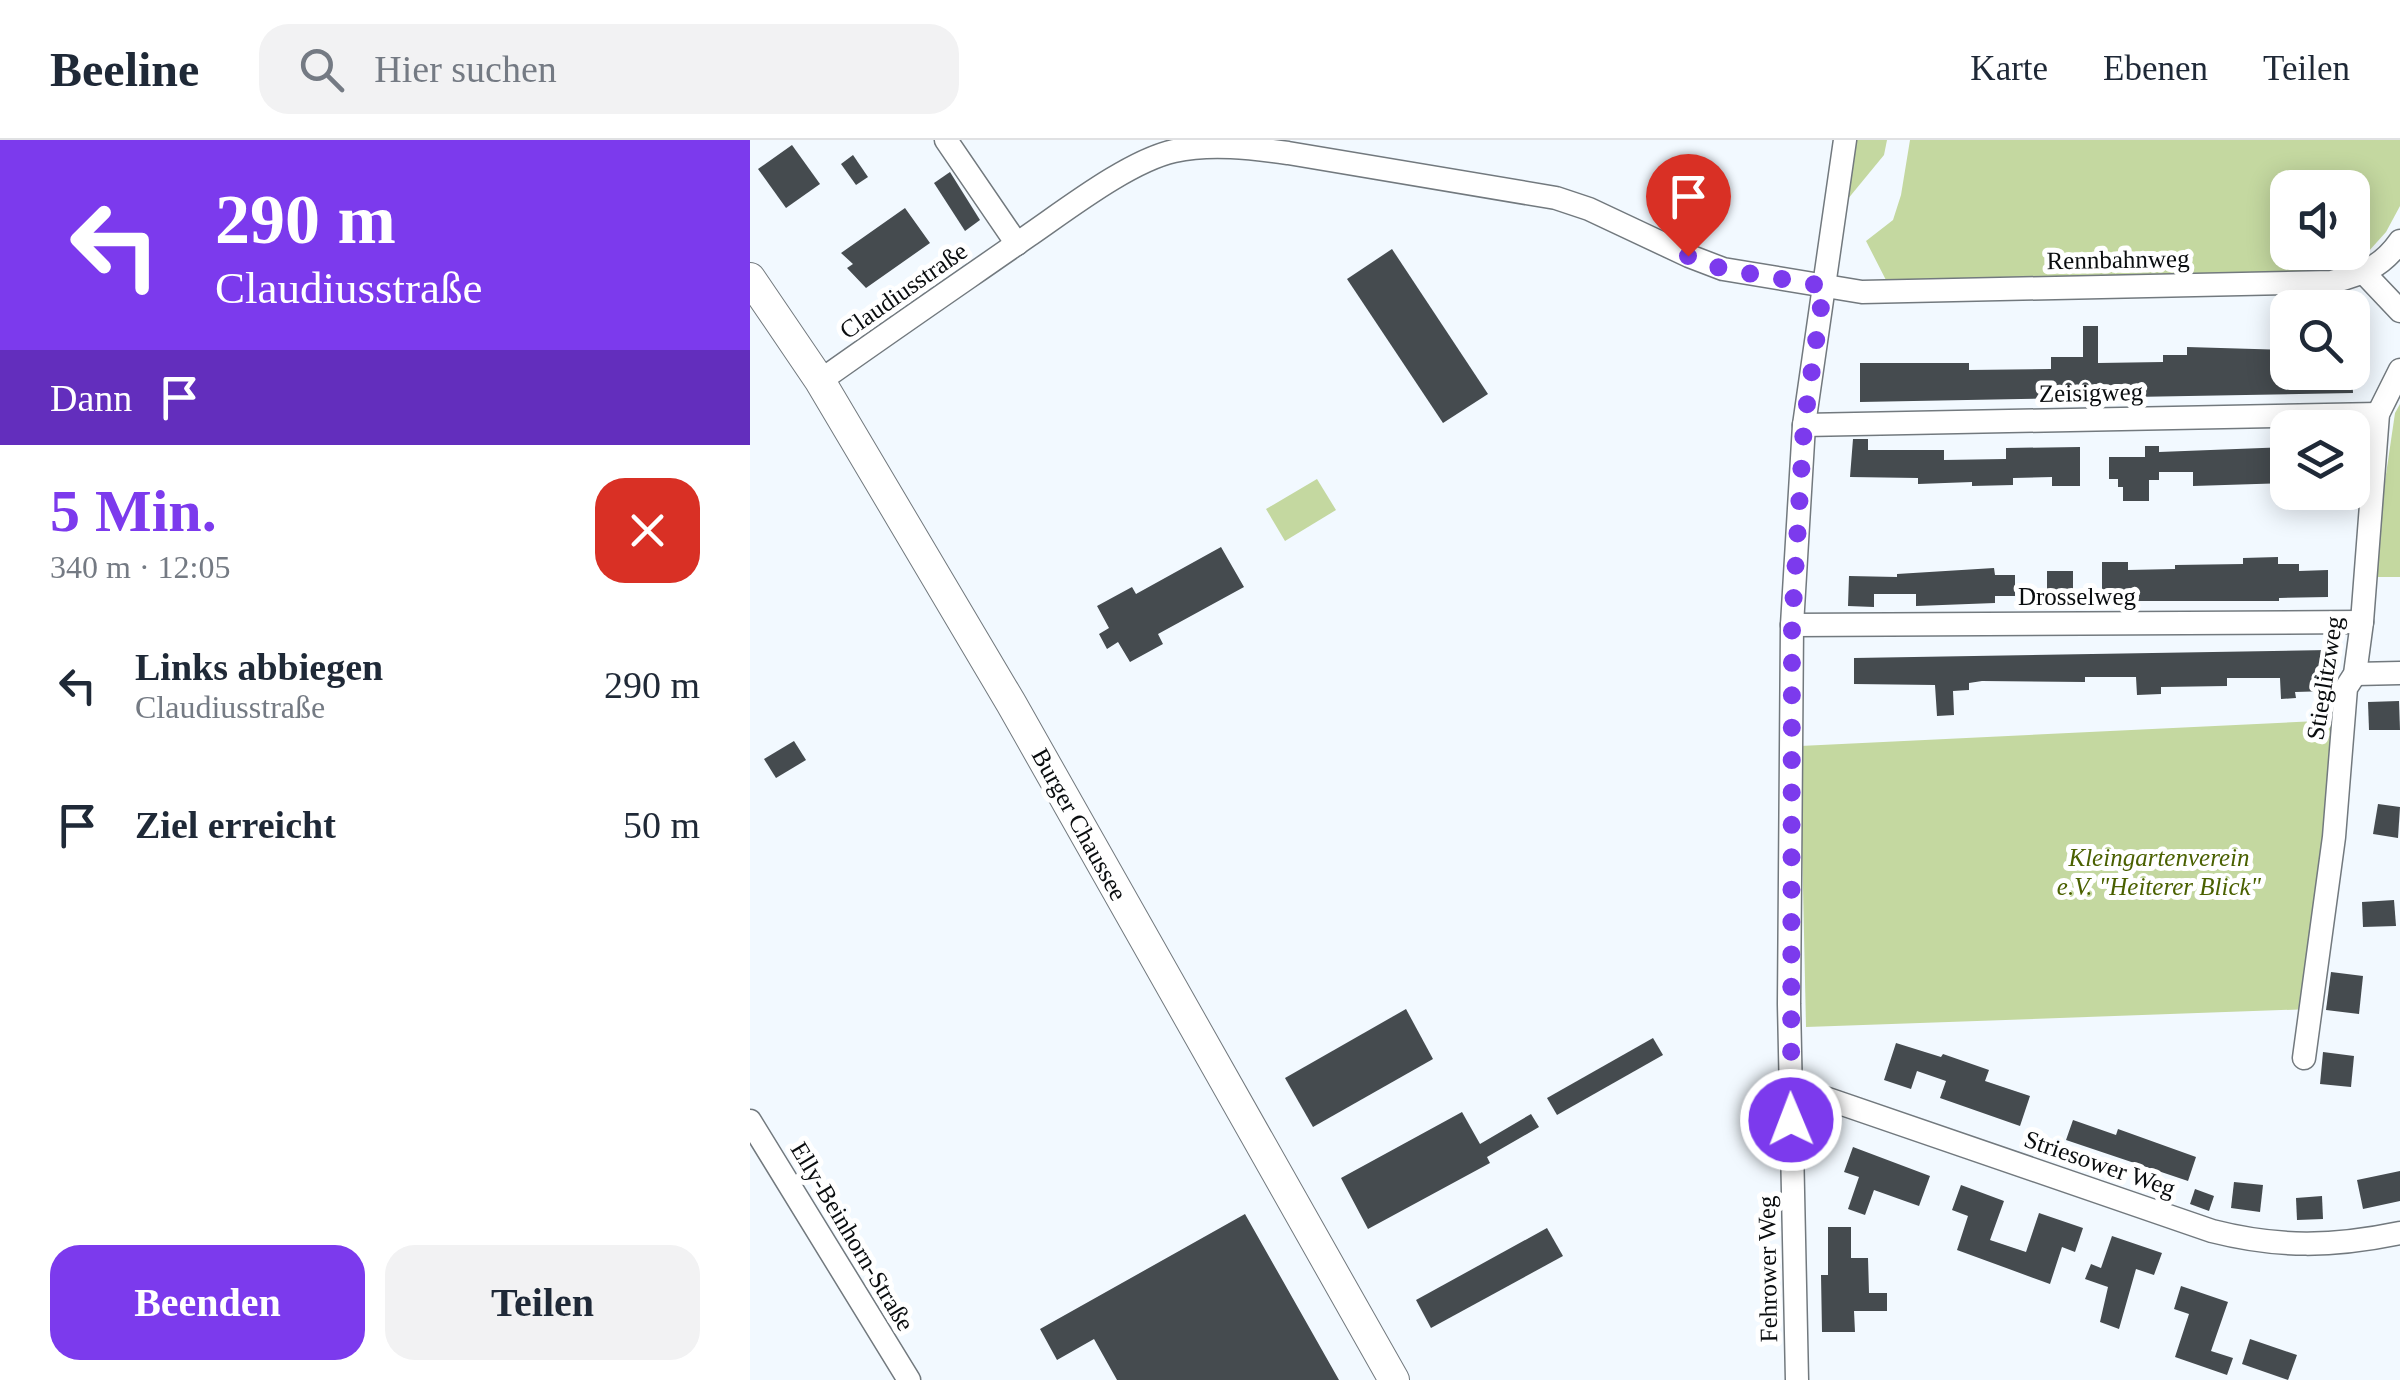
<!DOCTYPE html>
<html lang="de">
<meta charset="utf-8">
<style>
:root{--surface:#fff;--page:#f2f2f3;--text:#1f2937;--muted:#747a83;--line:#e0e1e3;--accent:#7c3aed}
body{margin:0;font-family:"Times New Roman",serif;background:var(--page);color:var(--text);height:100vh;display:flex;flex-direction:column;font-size:38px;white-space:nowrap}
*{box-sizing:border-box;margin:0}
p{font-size:32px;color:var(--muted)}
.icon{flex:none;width:55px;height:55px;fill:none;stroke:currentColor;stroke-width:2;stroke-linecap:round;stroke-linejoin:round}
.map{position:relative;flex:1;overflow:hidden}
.sheet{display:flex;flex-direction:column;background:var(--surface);width:750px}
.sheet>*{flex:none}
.banner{background:#7c3aed;color:#fff;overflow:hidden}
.controls{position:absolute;left:1520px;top:30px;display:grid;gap:20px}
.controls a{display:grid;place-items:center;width:100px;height:100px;border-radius:20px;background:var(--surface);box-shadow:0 5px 25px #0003;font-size:50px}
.pin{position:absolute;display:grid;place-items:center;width:85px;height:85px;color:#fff;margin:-102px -42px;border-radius:50% 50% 50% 0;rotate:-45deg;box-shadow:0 0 10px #0007}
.pin .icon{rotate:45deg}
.me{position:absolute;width:110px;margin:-55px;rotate:359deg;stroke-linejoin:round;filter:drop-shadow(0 0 8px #0008)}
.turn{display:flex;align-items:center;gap:35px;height:210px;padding:0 50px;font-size:45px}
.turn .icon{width:130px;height:130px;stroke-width:2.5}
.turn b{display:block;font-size:70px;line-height:85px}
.then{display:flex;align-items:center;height:95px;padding:0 50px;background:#0003;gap:20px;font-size:38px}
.round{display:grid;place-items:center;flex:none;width:105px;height:105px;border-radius:30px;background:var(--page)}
.headline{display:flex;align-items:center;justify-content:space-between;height:170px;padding:0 50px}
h1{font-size:60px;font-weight:600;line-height:75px;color:var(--accent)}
.button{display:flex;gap:20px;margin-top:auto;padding:20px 50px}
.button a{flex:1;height:115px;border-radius:30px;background:var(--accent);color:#fff;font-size:40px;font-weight:600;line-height:115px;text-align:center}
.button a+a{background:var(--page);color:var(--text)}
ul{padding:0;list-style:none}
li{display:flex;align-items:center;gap:30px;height:140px;padding:0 50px}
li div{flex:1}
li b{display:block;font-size:38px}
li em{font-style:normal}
header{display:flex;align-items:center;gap:60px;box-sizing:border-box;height:140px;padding:0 50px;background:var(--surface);border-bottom:2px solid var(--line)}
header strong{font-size:48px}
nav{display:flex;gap:55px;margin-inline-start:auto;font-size:35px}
.search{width:700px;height:90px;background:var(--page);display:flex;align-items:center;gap:25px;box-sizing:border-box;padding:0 35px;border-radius:30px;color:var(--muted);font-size:38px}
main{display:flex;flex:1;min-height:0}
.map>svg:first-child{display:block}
</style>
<header>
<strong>Beeline</strong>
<div class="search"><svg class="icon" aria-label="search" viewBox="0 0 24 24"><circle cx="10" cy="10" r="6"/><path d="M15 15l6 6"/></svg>Hier suchen</div>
<nav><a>Karte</a><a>Ebenen</a><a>Teilen</a></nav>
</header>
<main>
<section class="sheet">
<div class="banner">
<div class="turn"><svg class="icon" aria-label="left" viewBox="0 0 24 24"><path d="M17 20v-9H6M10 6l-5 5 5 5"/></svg><div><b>290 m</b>Claudiusstraße</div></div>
<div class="then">Dann<svg class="icon" aria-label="arrive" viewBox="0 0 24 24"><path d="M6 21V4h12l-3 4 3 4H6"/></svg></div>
</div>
<div class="headline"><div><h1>5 Min.</h1><p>340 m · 12:05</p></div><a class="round" style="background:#d93025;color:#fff"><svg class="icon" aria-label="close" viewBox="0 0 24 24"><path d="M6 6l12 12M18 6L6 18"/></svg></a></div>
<ul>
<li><svg class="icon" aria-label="left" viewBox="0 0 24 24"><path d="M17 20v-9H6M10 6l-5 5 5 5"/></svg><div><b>Links abbiegen</b><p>Claudiusstraße</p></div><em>290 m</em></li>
<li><svg class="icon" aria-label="arrive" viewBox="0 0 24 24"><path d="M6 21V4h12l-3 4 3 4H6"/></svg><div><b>Ziel erreicht</b></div><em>50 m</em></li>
</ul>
<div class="button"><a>Beenden</a><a>Teilen</a></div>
</section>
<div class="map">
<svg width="1650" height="1240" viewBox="0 0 1650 1240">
<rect width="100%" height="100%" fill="#f2f9ff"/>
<g fill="#c4d8a0" fill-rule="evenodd">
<path d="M1106,0H1137L1134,15L1097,60Z"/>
<path d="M1160,0H1650V66L1636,92L1609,122L1581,130L1138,144L1116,101L1143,80L1151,55ZM1538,48H1602V112H1538Z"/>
<path d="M1650,264V437H1621L1645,273Z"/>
<path d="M567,339L586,370L535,401L516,369Z"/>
<path d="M1588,580L1562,869L1056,887L1050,606Z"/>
</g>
<g fill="#454b4f">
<path d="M42,5L70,44L36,68L8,29Z"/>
<path d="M103,15L118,37L106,45L91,24Z"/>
<path d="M200,32L230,80L215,91L184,43Z"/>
<path d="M155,68L180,103L116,148L97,128L103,124L91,113Z"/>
<path d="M642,109L738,254L693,283L597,139Z"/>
<path d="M1333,186H1348V223L1413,222V215H1437V207L1538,210V232H1602L1603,253L1110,262V223H1219V230L1301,229V217H1333Z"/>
<path d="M1103,299H1118V310H1194V320L1256,319V308L1330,307V346H1302V337L1263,338V345L1222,346V342L1168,344V338L1100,337Z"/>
<path d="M1395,306H1409V312L1538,307V343L1443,346V332H1409V340H1399V361H1373V347H1368V339H1359V317H1395Z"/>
<path d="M471,407L494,447L408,494L413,504L380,522L368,502L357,509L349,494L359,488L347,466L382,447L386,454Z"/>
<path d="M1528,417V424H1549V431L1578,430V457L1529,458V461H1352V422H1378V430L1425,429V425L1493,424V418Z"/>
<path d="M1244,428L1245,435H1265V456H1245V463L1166,466V454H1124V467L1098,466L1099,436L1147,437V434Z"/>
<rect x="1297" y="431" width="26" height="33"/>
<path d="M1578,510L1579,551L1545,552L1546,558L1531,559L1530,538H1477V546L1411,547V554L1387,555L1386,537H1335V542L1232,541L1219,543V550L1203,551L1204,575L1187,576L1185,545L1104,544V518Z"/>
<path d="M1649,561L1650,590H1619L1618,562Z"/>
<path d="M44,601L56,620L26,638L14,619Z"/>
<path d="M1628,664L1650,667L1648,698L1623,694Z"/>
<path d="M1644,760L1646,786L1613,787L1612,762Z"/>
<path d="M1581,832L1613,836L1609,874L1576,870Z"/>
<path d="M656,869L683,919L563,987L535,938Z"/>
<path d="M903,898L913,915L807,975L797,958Z"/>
<path d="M1146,903L1191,917L1193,914L1239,930L1235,941L1280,956L1270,986L1190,958L1196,941L1167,931L1161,949L1134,940Z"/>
<path d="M1573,912L1604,916L1601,947L1570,944Z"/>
<path d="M712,972L730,1004L781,974L789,987L737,1017L740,1023L618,1089L591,1038Z"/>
<path d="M1323,980L1366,995L1368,989L1446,1017L1438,1041L1316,1000Z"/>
<path d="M1103,1007L1180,1036L1169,1066L1124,1050L1115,1075L1098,1069L1109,1037L1094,1032Z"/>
<path d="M1650,1031V1061L1613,1069L1607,1040Z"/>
<path d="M1484,1042L1513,1045L1510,1072L1481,1068Z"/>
<path d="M1211,1045L1254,1061L1240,1100L1276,1112L1289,1073L1333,1088L1325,1112L1312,1107L1300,1144L1207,1110L1218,1076L1202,1070Z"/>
<path d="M1445,1049L1464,1056L1459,1071L1440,1064Z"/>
<path d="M1572,1056L1573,1079L1547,1080L1546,1058Z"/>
<path d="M495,1074L589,1240H367L344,1199L307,1220L290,1189Z"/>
<path d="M1078,1087H1101V1118H1118L1119,1153H1137V1171H1104L1105,1192H1072L1071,1135H1078Z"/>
<path d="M797,1088L813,1116L681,1188L666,1160Z"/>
<path d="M1362,1096L1412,1113L1404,1135L1386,1129L1369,1189L1350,1182L1358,1147L1335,1139L1341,1124L1351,1128Z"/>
<path d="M1431,1146L1478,1162L1461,1211L1483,1218L1477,1235L1425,1217L1439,1174L1424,1169Z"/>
<path d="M1500,1199L1547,1215L1538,1240L1492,1224Z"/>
</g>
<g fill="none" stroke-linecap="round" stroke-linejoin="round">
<g stroke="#72797e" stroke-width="25">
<g id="street">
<path d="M196,0L267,104"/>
<path d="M1614,133L1650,171"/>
<path d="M70,241C139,192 209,144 278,96C316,70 379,21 424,11C461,3 501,8 538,13L806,58L839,69L939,116L973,129L1112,152L1582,142C1612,134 1632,127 1650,101"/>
<path d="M1054,285L1628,274"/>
<path d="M1042,485L1612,482"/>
<path d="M1605,534L1650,533"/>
<path d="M1554,918L1584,697L1596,548L1605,534L1612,482L1628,274L1650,230"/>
<path d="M1040,946L1462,1091C1529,1108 1583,1107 1650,1093"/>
<path d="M0,981L159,1240"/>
<path d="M1047,1240L1039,864L1042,485L1054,285L1095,0"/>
</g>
</g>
<g stroke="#72797e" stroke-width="32">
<path id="secondary" d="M0,138L70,241L261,563L644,1240"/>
</g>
<use href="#street" stroke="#fff" stroke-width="22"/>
<use href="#secondary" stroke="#fff" stroke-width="30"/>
</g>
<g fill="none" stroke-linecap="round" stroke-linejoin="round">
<path stroke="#7c3aed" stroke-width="18" stroke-dasharray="0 32.4" d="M938,116L973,129L1074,146L1054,285L1042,485L1041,980"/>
</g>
<g text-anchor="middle" stroke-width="10" stroke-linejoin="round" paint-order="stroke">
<g font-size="25" fill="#0a0d0f" stroke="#fff">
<text transform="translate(1368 119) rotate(-1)" y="9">Rennbahnweg</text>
<text transform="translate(153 150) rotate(-35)" y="9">Claudiusstraße</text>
<text transform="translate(1341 252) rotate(-1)" y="9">Zeisigweg</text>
<text x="1327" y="465">Drosselweg</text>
<text transform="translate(1574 538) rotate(-81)" y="9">Stieglitzweg</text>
<text transform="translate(330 684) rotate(61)" y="9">Burger Chaussee</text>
<text transform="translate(1350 1023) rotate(19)" y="9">Striesower Weg</text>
<text transform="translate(103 1096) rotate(59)" y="9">Elly-Beinhorn-Straße</text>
<text transform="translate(1017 1129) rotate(-91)" y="9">Fehrower Weg</text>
</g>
<g font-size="25" font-style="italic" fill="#4a6000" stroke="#fff">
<text x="1409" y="726">Kleingartenverein<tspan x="1409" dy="29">e.V. "Heiterer Blick"</tspan></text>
</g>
</g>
</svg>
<div class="controls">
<a><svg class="icon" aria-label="sound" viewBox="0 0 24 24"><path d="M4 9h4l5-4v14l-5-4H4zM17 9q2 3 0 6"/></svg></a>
<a><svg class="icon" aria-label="search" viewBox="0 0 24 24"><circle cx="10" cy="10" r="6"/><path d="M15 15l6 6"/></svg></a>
<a><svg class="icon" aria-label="layers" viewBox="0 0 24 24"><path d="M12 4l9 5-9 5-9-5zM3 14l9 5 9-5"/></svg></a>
</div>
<div class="pin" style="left:938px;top:116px;background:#d93025"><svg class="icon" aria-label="arrive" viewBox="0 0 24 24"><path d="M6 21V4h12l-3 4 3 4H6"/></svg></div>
<svg class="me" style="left:1041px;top:980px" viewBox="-20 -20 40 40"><circle r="17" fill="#7c3aed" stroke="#fff" stroke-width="3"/><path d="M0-11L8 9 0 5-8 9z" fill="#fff"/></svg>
</div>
</main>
